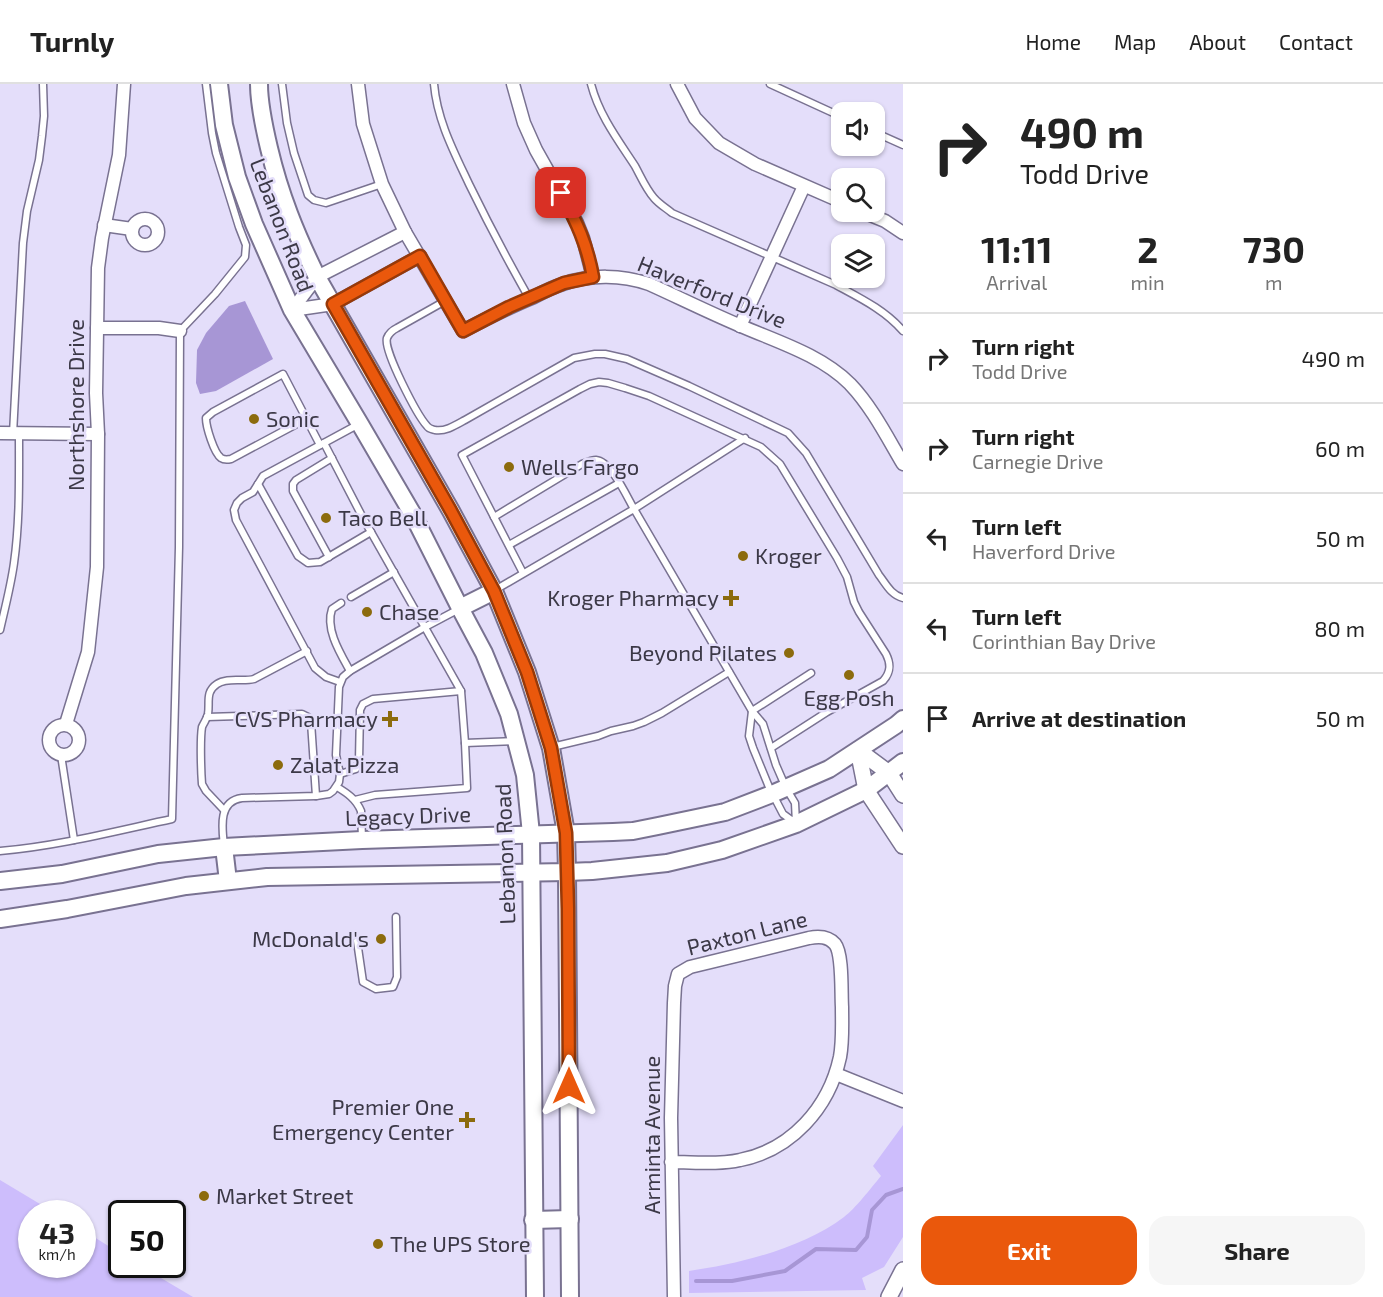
<!DOCTYPE html>
<style>
:root{--surface:#fff;--page:#f6f6f6;--text:#222;--muted:#767676;--line:#e0e0e0;--accent:#ea580c}
body{margin:0;font-family:"Exo 2",sans-serif;background:var(--page);color:var(--text);height:100vh;display:flex;flex-direction:column;font-size:22px;white-space:nowrap}
*{box-sizing:border-box;margin:0}
p{font-size:20px;color:var(--muted)}
.icon{flex:none;width:33px;height:33px;fill:none;stroke:currentColor;stroke-width:2;stroke-linecap:round;stroke-linejoin:round}
.map{position:relative;flex:1;overflow:hidden}
.panel{display:flex;flex-direction:column;background:var(--surface);width:480px}
.panel>*{flex:none}
.banner{background:#fff;color:var(--text);overflow:hidden}
.fabs{position:absolute;left:831px;top:18px;display:grid;gap:12px}
.fabs a{display:grid;place-items:center;width:54px;height:54px;border-radius:12px;background:var(--surface);box-shadow:0 2px 4px #0004;font-size:30px}
.speed{position:absolute;left:18px;top:1116px;display:flex;gap:12px;font-size:30px;font-weight:700;text-align:center}
.speed>*{display:grid;place-content:center;width:78px;height:78px;border-radius:50%;background:var(--surface);box-shadow:0 2px 4px #0004;line-height:1}
.speed small{font-size:15px;font-weight:400}
.speed .limit{border:3px solid #111;border-radius:9px;background:#fff;color:#111}
.pin{position:absolute;display:grid;place-items:center;width:51px;height:51px;color:#fff;margin:-26px;border-radius:12px;box-shadow:0 3px 9px #0006}
.me{position:absolute;width:66px;margin:-33px;rotate:0deg;stroke-linejoin:round;filter:drop-shadow(0 0 4px #0008)}
.turn{display:flex;align-items:center;gap:21px;height:126px;padding:0 18px;font-size:27px}
.turn .icon{width:78px;height:78px;stroke-width:2.5}
.turn b{display:block;font-size:42px;line-height:51px}
.eta{display:flex;justify-content:space-evenly;align-items:center;height:102px;text-align:center}
.eta b{font-size:36px;font-weight:700;line-height:42px}
.primary-button{display:flex;gap:12px;margin-top:auto;padding:12px 18px}
.primary-button a{flex:1;height:69px;border-radius:18px;background:var(--accent);color:#fff;font-size:24px;font-weight:700;line-height:69px;text-align:center}
.primary-button a+a{background:var(--page);color:var(--text)}
ul{padding:0;list-style:none}
li{display:flex;align-items:center;gap:18px;height:90px;padding:0 18px;border-top:2px solid var(--line)}
li div{flex:1}
li b{display:block;font-size:22px}
li em{font-style:normal}
header{display:flex;align-items:center;gap:36px;box-sizing:border-box;height:84px;padding:0 30px;background:var(--surface);border-bottom:2px solid var(--line)}
header strong{font-size:28px}
nav{display:flex;gap:33px;margin-inline-start:auto;font-size:21px}
main{display:flex;flex:1;min-height:0}
.map>svg:first-child{display:block}
</style>
<header>
<strong>Turnly</strong>
<nav><a>Home</a><a>Map</a><a>About</a><a>Contact</a></nav>
</header>
<main>
<div class="map">
<svg width="903" height="1213" viewBox="0 0 903 1213">
<rect width="100%" height="100%" fill="#e4defa"/>
<g fill="#cdbdfc">
<path d="M903,1041V1153L884,1183L862,1194L866,1206L689,1209V1187C739,1180 803,1164 844,1133C855,1125 871,1104 881,1092L873,1082Z"/>
<path d="M0,1096L55,1129L32,1130V1180H82L83,1146L121,1170L122,1180L139,1181L193,1213H0Z"/>
</g>
<path fill="#a796d5" d="M245,217L273,275L216,307L200,310L196,299L197,266L206,249L229,222Z"/>
<g fill="none" stroke-linecap="round" stroke-linejoin="round">
<path stroke="#a796d5" stroke-width="4" d="M696,1197H732L785,1187L816,1165L856,1166L867,1153L872,1126L886,1111L903,1105"/>
<g stroke="#797291" stroke-width="9">
<g id="service">
<path d="M282,0L287,39L294,69L308,111L314,116L326,119L382,100"/>
<path d="M434,0C437,36 454,68 469,100C488,139 508,177 529,214"/>
<path d="M591,0C599,31 618,56 635,82C641,93 646,105 654,114C659,120 666,124 672,129L836,201C860,214 885,226 903,247"/>
<path d="M770,0L842,33"/>
<path d="M874,48L903,61"/>
<path d="M445,217L397,244C393,246 389,249 387,254C383,266 417,331 427,342C429,345 431,345 435,346C445,348 456,341 465,336L574,274L595,270H605L627,275L689,302L788,349L806,369L879,491C886,500 891,511 903,514"/>
<path d="M306,335L231,375C226,376 224,376 221,374C214,369 206,343 206,334L213,328L283,290L320,361"/>
<path d="M13,350L23,159L27,127L39,76L42,52L44,32L43,0"/>
<path d="M324,359L363,434L461,607L465,659L467,704L375,711L355,716"/>
<path d="M258,400L298,472L308,479L320,478L371,448"/>
<path d="M494,433L582,380C587,378 592,376 596,376C611,377 627,413 634,425L745,354"/>
<path d="M509,461L619,399"/>
<path d="M329,473L293,407V400L296,396L332,374"/>
<path d="M523,489L462,371L580,305L590,300L599,298L608,299L625,304L649,312L761,363L780,380L837,474L847,493L854,518L859,528L886,570C891,580 891,588 883,597L827,628L771,664"/>
<path d="M495,506L634,425L752,627L763,640L776,681L786,704L795,719L796,739"/>
<path d="M351,513L394,488"/>
<path d="M341,519L332,525C325,545 340,569 350,587"/>
<path d="M0,546C5,524 11,501 14,479C20,436 19,393 19,350"/>
<path d="M340,598L326,593L315,584L236,436L234,426L237,419L242,414L253,408L263,392L359,340"/>
<path d="M207,633L302,630L308,633L311,638L316,712"/>
<path d="M465,659L515,657"/>
<path d="M552,663L598,652L611,647L633,642L644,638L662,629L729,588"/>
<path d="M61,671L74,756"/>
<path d="M340,690L356,685L359,677L360,626L363,620L373,615L461,607"/>
<path d="M337,703C347,709 356,715 361,727L362,754"/>
<path d="M224,726L206,707L202,700C201,687 200,655 202,643C204,638 207,635 208,630C210,618 205,608 217,600C227,593 243,598 254,595L307,567"/>
<path d="M794,738L783,730L769,703L753,664L749,652L752,627L811,589"/>
<path d="M224,762C222,744 218,717 242,714L316,712L329,710L333,707L339,698L340,690L336,671L339,603L343,593L350,587L425,543L459,525"/>
<path d="M0,767C58,762 116,747 172,735L179,463L180,247L215,210L245,173L246,161L239,143L216,69L212,49L206,0"/>
<path d="M357,857L363,898L376,905L393,903L397,893L396,833"/>
</g>
</g>
<g stroke="#797291" stroke-width="15">
<g id="minor">
<path d="M358,0L363,40L382,100L405,148L463,247C486,235 509,223 534,213C543,208 553,203 563,200C591,190 622,191 649,200C680,214 710,229 741,242C778,258 821,271 850,300C872,323 887,353 903,380"/>
<path d="M513,0L524,39L536,66L577,139L583,154L593,193"/>
<path d="M677,0L695,34L719,59L755,80L842,118"/>
<path d="M863,128L885,137L903,149"/>
<circle cx="145" cy="148" r="13"/>
<path d="M104,141L132,145"/>
<path d="M292,226L333,220L420,172"/>
<path d="M292,226L317,193L405,148"/>
<path d="M740,242L804,102"/>
<path d="M97,244H159L180,247"/>
<path d="M0,349L98,350"/>
<path d="M66,640L88,568L97,483L98,350L96,309L98,184L102,154L119,71L124,0"/>
<circle cx="64" cy="656" r="15"/>
<path d="M836,990L903,1017"/>
<path d="M671,1078C694,1078 718,1081 740,1076C791,1066 829,1024 840,973C843,957 842,940 842,923C841,909 843,870 835,860C828,852 819,852 809,854L690,883L678,890L675,902L674,919L671,1034L674,1213"/>
</g>
</g>
<g stroke="#797291" stroke-width="18">
<g id="tertiary">
<path d="M858,666L866,706L903,762"/>
<path d="M858,666L889,689L903,711"/>
<path d="M889,1213L903,1186"/>
</g>
</g>
<g stroke="#797291" stroke-width="20">
<g id="secondary">
<path d="M219,0L224,41L237,93L254,140L292,226L360,340L412,429L460,524L484,569L509,630L525,691L531,750L535,1213"/>
<path d="M259,0C259,21 264,43 269,64C280,111 296,150 317,193L451,427L494,507L527,588L551,664L566,749L567,788L570,1213"/>
<path d="M460,524L494,507"/>
<path d="M224,763L228,797"/>
<path d="M0,797L62,790L158,770L224,763L362,756L613,748L633,747L658,742L725,728L772,710L829,685L896,641L903,635"/>
<path d="M0,835L67,825L186,802L267,793L567,788L592,787L667,779L722,766L796,740L866,706L903,678"/>
<path d="M533,1136L570,1135"/>
</g>
</g>
<use href="#service" stroke="#fff" stroke-width="6"/>
<use href="#minor" stroke="#fff" stroke-width="12"/>
<use href="#tertiary" stroke="#fff" stroke-width="15"/>
<use href="#secondary" stroke="#fff" stroke-width="16"/>
</g>
<g fill="none" stroke-linecap="round" stroke-linejoin="round">
<g stroke="#983908" stroke-width="15">
<path id="route" d="M561,109C577,139 587,160 593,193L564,199L509,223L463,247L420,172L333,220L451,427L494,507L527,588L551,664L566,749L568,825L569,1002"/>
</g>
<use href="#route" stroke="#ea580c" stroke-width="10"/>
</g>
<g fill="#8c6b0d" stroke="#e4defa" stroke-width="2">
<circle cx="254" cy="335" r="6"/>
<circle cx="509" cy="383" r="6"/>
<circle cx="326" cy="434" r="6"/>
<circle cx="743" cy="472" r="6"/>
<path d="M728 505h6v6h6v6h-6v6h-6v-6h-6v-6h6z"/>
<circle cx="367" cy="528" r="6"/>
<circle cx="789" cy="569" r="6"/>
<circle cx="849" cy="591" r="6"/>
<path d="M387 626h6v6h6v6h-6v6h-6v-6h-6v-6h6z"/>
<circle cx="278" cy="681" r="6"/>
<circle cx="381" cy="855" r="6"/>
<path d="M464 1027h6v6h6v6h-6v6h-6v-6h-6v-6h6z"/>
<circle cx="204" cy="1112" r="6"/>
<circle cx="378" cy="1160" r="6"/>
</g>
<g text-anchor="middle" stroke-width="5" stroke-linejoin="round" paint-order="stroke">
<g font-size="22" fill="#3c3947" stroke="#e4defa">
<text transform="translate(282 141) rotate(69)" y="8">Lebanon Road</text>
<text transform="translate(712 208) rotate(22)" y="8">Haverford Drive</text>
<text transform="translate(76 321) rotate(-90)" y="8">Northshore Drive</text>
<text transform="translate(408 732) rotate(-2)" y="8">Legacy Drive</text>
<text transform="translate(505 770) rotate(-92)" y="8">Lebanon Road</text>
<text transform="translate(747 849) rotate(-14)" y="8">Paxton Lane</text>
<text transform="translate(652 1051) rotate(-90)" y="8">Arminta Avenue</text>
</g>
<g font-size="22" fill="#3c3947" stroke="#e4defa" text-anchor="start">
<text x="266" y="343">Sonic</text>
<text x="521" y="391">Wells Fargo</text>
<text x="338" y="442">Taco Bell</text>
<text x="755" y="480">Kroger</text>
<text x="719" y="522" text-anchor="end">Kroger Pharmacy</text>
<text x="379" y="536">Chase</text>
<text x="777" y="577" text-anchor="end">Beyond Pilates</text>
<text x="849" y="622" text-anchor="middle">Egg Posh</text>
<text x="378" y="643" text-anchor="end">CVS Pharmacy</text>
<text x="290" y="689">Zalat Pizza</text>
<text x="369" y="863" text-anchor="end">McDonald's</text>
<text x="454" y="1031" text-anchor="end">Premier One<tspan x="454" dy="25">Emergency Center</tspan></text>
<text x="216" y="1120">Market Street</text>
<text x="390" y="1168">The UPS Store</text>
</g>
</g>
</svg>
<div class="fabs">
<a><svg class="icon" aria-label="sound" viewBox="0 0 24 24"><path d="M4 9h4l5-4v14l-5-4H4zM17 9q2 3 0 6"/></svg></a>
<a><svg class="icon" aria-label="search" viewBox="0 0 24 24"><circle cx="10" cy="10" r="6"/><path d="M15 15l6 6"/></svg></a>
<a><svg class="icon" aria-label="layers" viewBox="0 0 24 24"><path d="M12 4l9 5-9 5-9-5zM3 14l9 5 9-5"/></svg></a>
</div>
<div class="speed"><div>43<small>km/h</small></div><div class="limit">50</div></div>
<div class="pin" style="left:561px;top:109px;background:#d93025"><svg class="icon" aria-label="arrive" viewBox="0 0 24 24"><path d="M6 21V4h12l-3 4 3 4H6"/></svg></div>
<svg class="me" style="left:569px;top:1002px" viewBox="-20 -20 40 40"><path d="M0-17L14 15 0 8-14 15z" fill="#ea580c" stroke="#fff" stroke-width="4"/></svg>
</div>
<section class="panel">
<div class="banner">
<div class="turn"><svg class="icon" aria-label="right" viewBox="0 0 24 24"><path d="M7 20v-9h11M14 6l5 5-5 5"/></svg><div><b>490 m</b>Todd Drive</div></div>
</div>
<div class="eta">
<div><b>11:11</b><p>Arrival</p></div>
<div><b>2</b><p>min</p></div>
<div><b>730</b><p>m</p></div>
</div>
<ul>
<li><svg class="icon" aria-label="right" viewBox="0 0 24 24"><path d="M7 20v-9h11M14 6l5 5-5 5"/></svg><div><b>Turn right</b><p>Todd Drive</p></div><em>490 m</em></li>
<li><svg class="icon" aria-label="right" viewBox="0 0 24 24"><path d="M7 20v-9h11M14 6l5 5-5 5"/></svg><div><b>Turn right</b><p>Carnegie Drive</p></div><em>60 m</em></li>
<li><svg class="icon" aria-label="left" viewBox="0 0 24 24"><path d="M17 20v-9H6M10 6l-5 5 5 5"/></svg><div><b>Turn left</b><p>Haverford Drive</p></div><em>50 m</em></li>
<li><svg class="icon" aria-label="left" viewBox="0 0 24 24"><path d="M17 20v-9H6M10 6l-5 5 5 5"/></svg><div><b>Turn left</b><p>Corinthian Bay Drive</p></div><em>80 m</em></li>
<li><svg class="icon" aria-label="arrive" viewBox="0 0 24 24"><path d="M6 21V4h12l-3 4 3 4H6"/></svg><div><b>Arrive at destination</b></div><em>50 m</em></li>
</ul>
<div class="primary-button"><a>Exit</a><a>Share</a></div>
</section>
</main>
